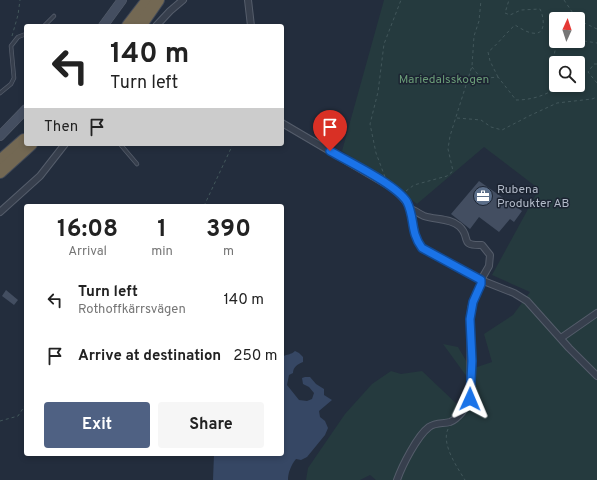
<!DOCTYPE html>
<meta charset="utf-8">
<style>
:root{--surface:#fff;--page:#f6f6f6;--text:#222;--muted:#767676;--accent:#4f6183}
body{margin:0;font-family:Overpass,sans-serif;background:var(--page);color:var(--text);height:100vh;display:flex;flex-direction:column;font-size:15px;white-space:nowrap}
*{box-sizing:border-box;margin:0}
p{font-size:13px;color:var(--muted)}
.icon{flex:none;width:22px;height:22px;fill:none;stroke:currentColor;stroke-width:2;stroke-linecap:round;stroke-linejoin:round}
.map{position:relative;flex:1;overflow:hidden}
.details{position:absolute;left:24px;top:204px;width:260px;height:252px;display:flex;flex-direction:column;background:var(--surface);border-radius:4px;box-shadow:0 2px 6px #0003}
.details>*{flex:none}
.banner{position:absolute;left:24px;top:24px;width:260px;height:122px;border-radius:4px;box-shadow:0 2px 6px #0003;background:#fff;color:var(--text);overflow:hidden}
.needle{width:26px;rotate:3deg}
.tools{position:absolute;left:549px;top:12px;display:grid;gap:8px}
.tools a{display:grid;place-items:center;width:36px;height:36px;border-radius:4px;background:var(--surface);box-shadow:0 2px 6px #0003;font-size:20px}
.pin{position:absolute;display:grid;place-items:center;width:34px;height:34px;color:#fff;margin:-41px -17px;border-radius:50% 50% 50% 0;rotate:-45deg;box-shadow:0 0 4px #0007}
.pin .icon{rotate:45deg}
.me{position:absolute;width:44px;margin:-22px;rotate:1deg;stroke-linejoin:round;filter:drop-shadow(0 0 3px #0008)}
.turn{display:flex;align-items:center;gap:14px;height:84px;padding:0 20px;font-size:18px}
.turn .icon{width:52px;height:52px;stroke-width:2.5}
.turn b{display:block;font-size:28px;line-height:34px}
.then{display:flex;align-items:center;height:38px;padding:0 20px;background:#0003;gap:8px;font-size:15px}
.eta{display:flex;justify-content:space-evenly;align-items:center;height:68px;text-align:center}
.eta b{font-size:24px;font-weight:700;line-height:28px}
.action{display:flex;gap:8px;margin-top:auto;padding:8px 20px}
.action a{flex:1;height:46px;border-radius:4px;background:var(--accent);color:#fff;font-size:16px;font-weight:700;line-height:46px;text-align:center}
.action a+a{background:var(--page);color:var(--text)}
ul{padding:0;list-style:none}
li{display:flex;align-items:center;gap:12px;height:56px;padding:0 20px}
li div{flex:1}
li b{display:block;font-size:15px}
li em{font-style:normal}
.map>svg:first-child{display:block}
</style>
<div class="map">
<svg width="597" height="480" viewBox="0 0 597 480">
<rect width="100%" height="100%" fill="#232d3d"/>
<path fill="#253a3e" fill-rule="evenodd" d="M384,0H597V480H376L370,475L360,480H306L308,468L345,414L372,384L391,371L401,374L422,371L461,408L468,397L467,377L443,344L458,347L471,369L492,362L484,334L513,315L530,292L492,275L539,189L484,147L417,204L383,178L342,151ZM556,19H578V41H556ZM556,63H578V85H556Z"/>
<path fill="#364764" d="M295,351L299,353L303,357V362C298,364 293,367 293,373L289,375L287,385L299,400L307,401L312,399L314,393L309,387L303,384L302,378L305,377H310L316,384L324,389V395L332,400L319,411L320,417L325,421L328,428L325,435L307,457L301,460L296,459C291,465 288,473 288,480H213L214,454H282V357C287,354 291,355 295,351Z"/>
<g fill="#434e61">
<path d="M479,181L522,211L514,222L510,219L499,232L479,217L470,229L451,214Z"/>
<path d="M6,290L18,300L14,305L2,296Z"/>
</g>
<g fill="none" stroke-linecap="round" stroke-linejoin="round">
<g stroke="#555d6b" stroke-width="4.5">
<g id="lane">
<path d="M44,26L54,16"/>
<path d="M0,93L11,84L14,78L11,46L18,37L26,34"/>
<path d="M120,144L137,164"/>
</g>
</g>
<g stroke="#555d6b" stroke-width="8">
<g id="street">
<path d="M248,0L251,26"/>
<path d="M156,26L170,11L183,0"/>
<path d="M282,123L391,187C399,193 406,199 410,209C415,224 412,234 422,248L481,280L514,293L527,301L569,348L597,376"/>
<path d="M0,212L40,176L65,144"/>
<path d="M561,338L597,313"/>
<path d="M397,480C402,466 417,436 429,427C436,422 443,424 450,422C458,419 467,407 470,399L471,308L481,284V280L489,266L490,255L482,245C458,246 472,237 459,226C450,218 435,220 424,216C419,214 415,210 410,209"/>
</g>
</g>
<g stroke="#555d6b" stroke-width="10">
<g id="secondary">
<path d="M103,26L122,0"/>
<path d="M0,136L26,109"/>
</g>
</g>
<g stroke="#424a58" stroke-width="14">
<g id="highway">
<path d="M128,26L148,0"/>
<path d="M140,26L158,0"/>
<path d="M0,161L24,140"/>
<path d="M0,172L31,144"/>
</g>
</g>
<g stroke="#42575b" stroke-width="1" stroke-dasharray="3 3" stroke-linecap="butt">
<path d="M564,0L577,19"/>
<path d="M578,20L597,29"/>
<path d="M12,36L18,15L20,0"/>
<path d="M578,40L597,43"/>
<path d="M597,64H594L588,72L597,83"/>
<path d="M472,67L480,77L488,78L498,77L516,100C532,100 548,95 560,85"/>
<path d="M556,75L551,70L556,46L561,41"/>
<path d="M498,77L490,61L488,52C498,44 505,34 515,25C520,28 526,32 532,33C547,36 544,17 540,9L521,10L510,15L505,13L509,0"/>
<path d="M457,118L481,120L491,127L502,130L529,116L557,103L592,99L597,97"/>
<path d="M385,177L376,153L370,124L378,92L384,44L401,0"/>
<path d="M406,191L414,185L447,176L453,171L448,149L450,136L472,66L474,36L479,21L481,0"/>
<path d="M204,206L233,144"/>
<path d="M0,421L18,416L26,404"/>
<path d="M448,429C441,444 457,467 465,480"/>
</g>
<use href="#lane" stroke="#373f4d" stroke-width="3"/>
<use href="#street" stroke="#373f4d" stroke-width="6"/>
<use href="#secondary" stroke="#444e60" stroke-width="9"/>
<use href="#highway" stroke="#736853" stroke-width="12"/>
</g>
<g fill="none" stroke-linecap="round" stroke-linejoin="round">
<g stroke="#114b97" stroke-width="10">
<path id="route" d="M330,151C349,162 397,185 407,202C415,218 410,232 422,248L481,280V284L473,302L470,319L472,361L470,399"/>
</g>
<use href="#route" stroke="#1a73e8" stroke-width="7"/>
</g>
<defs>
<g id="office-disc" transform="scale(1)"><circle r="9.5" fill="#5c6f8a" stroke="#1c2432"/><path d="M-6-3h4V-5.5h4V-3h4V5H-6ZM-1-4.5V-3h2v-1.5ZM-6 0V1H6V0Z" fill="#fff"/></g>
</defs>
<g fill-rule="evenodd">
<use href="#office-disc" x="483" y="196"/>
</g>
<g text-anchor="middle" stroke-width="3" stroke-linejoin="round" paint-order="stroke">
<g font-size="12" fill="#699a76" stroke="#1c2432">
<text x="444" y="83">Mariedalsskogen</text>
</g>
<g font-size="12" fill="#b2bac8" stroke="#1c2432" text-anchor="start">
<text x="497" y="193">Rubena<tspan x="497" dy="14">Produkter AB</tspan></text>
</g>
</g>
</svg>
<div class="tools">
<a><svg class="needle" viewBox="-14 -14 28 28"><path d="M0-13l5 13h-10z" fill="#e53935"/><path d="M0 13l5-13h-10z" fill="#767676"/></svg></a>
<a><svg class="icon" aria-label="search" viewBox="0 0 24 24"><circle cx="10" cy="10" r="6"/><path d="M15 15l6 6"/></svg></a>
</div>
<div class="pin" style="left:330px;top:151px;background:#d93025"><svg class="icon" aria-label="arrive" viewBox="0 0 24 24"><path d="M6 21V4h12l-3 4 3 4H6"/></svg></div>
<svg class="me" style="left:470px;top:399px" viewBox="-20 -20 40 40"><path d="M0-17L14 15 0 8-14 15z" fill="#1a73e8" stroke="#fff" stroke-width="4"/></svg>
<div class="banner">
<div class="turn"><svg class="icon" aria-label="left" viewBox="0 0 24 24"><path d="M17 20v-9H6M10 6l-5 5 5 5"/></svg><div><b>140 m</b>Turn left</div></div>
<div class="then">Then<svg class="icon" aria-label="arrive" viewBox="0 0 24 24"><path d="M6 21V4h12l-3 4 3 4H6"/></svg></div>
</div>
<section class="details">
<div class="eta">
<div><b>16:08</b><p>Arrival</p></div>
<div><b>1</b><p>min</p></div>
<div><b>390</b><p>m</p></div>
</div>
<ul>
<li><svg class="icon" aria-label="left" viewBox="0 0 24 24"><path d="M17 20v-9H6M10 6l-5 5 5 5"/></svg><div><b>Turn left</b><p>Rothoffkärrsvägen</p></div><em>140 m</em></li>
<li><svg class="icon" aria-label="arrive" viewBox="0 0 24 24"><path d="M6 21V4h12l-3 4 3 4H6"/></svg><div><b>Arrive at destination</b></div><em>250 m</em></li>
</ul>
<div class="action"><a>Exit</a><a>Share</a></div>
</section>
</div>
